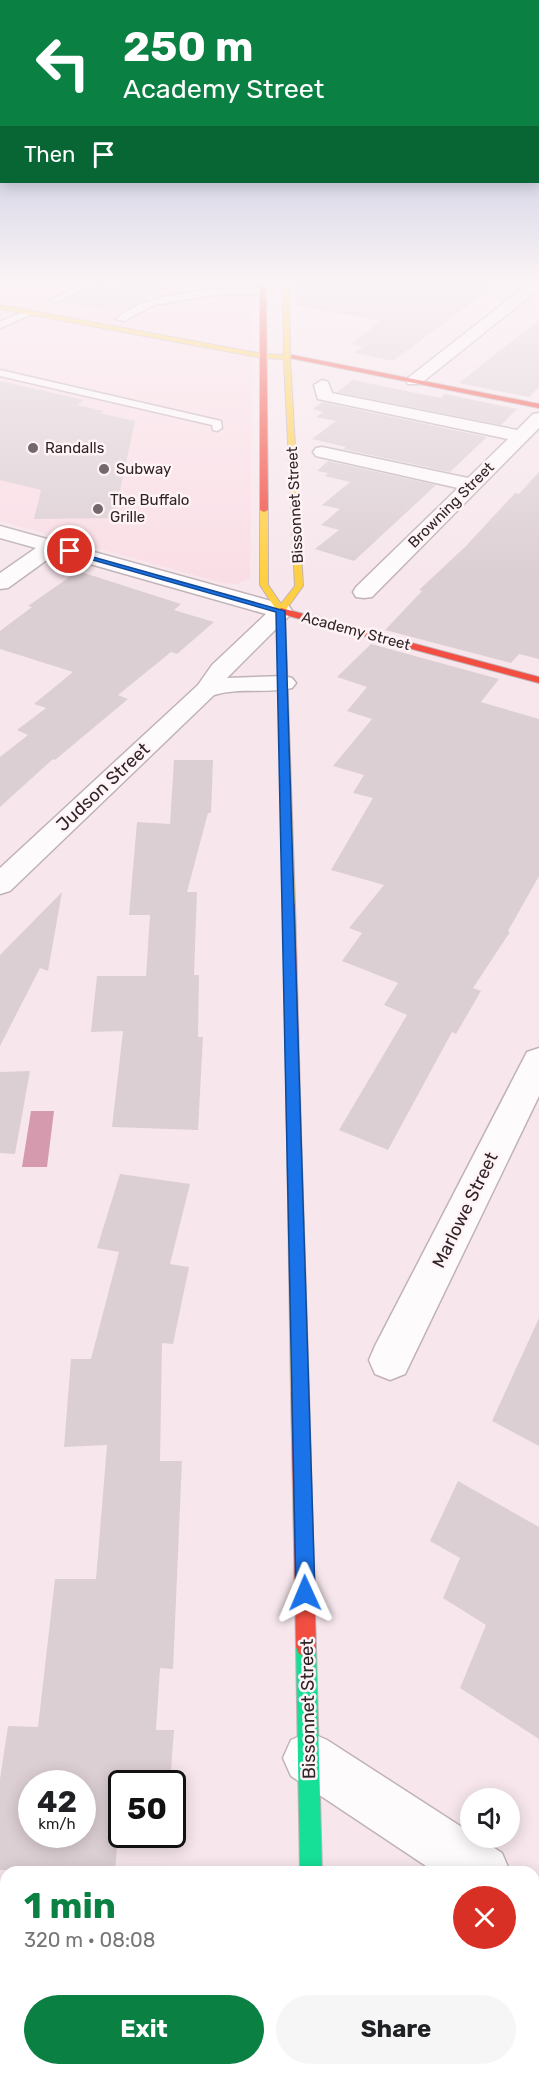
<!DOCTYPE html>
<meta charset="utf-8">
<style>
:root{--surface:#fff;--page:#f6f6f6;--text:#202124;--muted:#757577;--accent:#0b8043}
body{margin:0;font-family:Rubik,sans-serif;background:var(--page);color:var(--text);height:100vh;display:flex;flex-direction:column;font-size:22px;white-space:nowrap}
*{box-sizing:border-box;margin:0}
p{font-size:20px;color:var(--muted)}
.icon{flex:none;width:33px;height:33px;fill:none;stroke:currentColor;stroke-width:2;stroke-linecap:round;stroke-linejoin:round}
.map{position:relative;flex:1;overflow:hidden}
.drawer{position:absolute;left:0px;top:1866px;width:540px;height:210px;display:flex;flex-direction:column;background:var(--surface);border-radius:18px 18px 0 0;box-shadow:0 3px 15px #0003}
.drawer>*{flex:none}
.banner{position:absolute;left:0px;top:0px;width:540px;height:183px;box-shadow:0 3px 15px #0003;background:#0b8043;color:#fff;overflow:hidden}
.tools{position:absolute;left:460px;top:1788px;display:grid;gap:12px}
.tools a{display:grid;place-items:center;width:60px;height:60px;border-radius:50%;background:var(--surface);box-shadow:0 3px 15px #0003;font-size:30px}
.speed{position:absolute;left:18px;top:1770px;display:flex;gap:12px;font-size:30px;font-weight:700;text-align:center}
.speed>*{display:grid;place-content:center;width:78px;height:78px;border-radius:50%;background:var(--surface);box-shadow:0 3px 15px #0003;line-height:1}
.speed small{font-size:15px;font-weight:400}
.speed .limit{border:3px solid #111;border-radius:9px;background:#fff;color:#111}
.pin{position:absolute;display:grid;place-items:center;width:51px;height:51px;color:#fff;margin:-26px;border:3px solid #fff;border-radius:50%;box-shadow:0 2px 6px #0007}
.me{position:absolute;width:66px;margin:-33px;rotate:359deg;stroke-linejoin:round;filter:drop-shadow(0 0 4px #0008)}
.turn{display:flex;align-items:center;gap:21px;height:126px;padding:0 24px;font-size:27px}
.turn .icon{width:78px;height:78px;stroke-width:2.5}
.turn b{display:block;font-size:42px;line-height:51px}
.then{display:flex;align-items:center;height:57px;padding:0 24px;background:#0003;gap:12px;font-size:22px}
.round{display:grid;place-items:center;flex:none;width:63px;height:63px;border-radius:32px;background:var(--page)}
.summary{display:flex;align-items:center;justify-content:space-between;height:102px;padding:0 24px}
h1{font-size:36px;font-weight:700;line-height:45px;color:var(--accent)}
.cta{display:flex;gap:12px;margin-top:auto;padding:12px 24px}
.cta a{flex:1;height:69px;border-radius:36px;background:var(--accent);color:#fff;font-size:24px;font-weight:700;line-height:69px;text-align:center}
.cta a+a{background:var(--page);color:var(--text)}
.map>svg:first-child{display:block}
</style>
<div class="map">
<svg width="539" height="2076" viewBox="0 0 539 2076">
<rect width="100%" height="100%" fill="#f7e7ec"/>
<path fill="#fadee6" d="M0,284H253L250,578L237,584L222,583L0,521Z"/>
<path fill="#d59aad" d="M31,1111H54L47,1167H22Z"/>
<g fill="#dccfd3" fill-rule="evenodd">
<path d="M118,284H173L120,313L62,302L82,292Z"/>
<path d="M295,284H497L393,361L354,353L363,347L350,344L381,321L296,306Z"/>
<path d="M539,320V387L529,397L459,383Z"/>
<path d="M353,380L441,398L445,394L517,409L501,425L337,392Z"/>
<path d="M0,381L84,400L77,405L104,411L100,413L135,421L114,518L34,519L41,490L0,480Z"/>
<path d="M322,402L487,437L450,472L343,449L346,447L312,439L336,421L316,417L323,412L313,409Z"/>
<path d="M328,461L436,485L354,561L315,549L339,530L321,525L340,509L322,505L350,482L325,476L328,473L317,471Z"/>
<path d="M539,472V659L519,654L511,663L385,630L422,591L419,590L466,546L515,493L519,494Z"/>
<path d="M78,571L181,604L174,610L214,622L177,654L171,652L118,695L128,699L55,760L53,759L0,807V757L28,735L17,730L46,708L34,704L73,672L0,649V631L32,607L28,606Z"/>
<path d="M371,644L499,679L481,702L539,719V876L508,931L510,932L473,988L481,991L456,1034L452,1032L388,1150L339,1130L407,1015L384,1005L398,983L342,961L362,933L349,928L384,885L331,870L373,798L353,793L364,775L333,766L372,719L347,711L367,687L337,677Z"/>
<path d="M174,760H213L211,813H208L187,892H197L194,975H199L198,1037H203L198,1130L112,1127L123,1031L91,1032L97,976H146L150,915H129L137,822L170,824Z"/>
<path d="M62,892L48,971L40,968L0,1046V955Z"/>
<path d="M30,1071L15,1154L0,1153V1072Z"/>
<path d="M120,1174L190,1184L170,1264L189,1267L173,1344L162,1343L160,1461H182L173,1669L160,1668L156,1730H174L170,1784H122L115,1872L0,1870V1779L8,1726L38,1727L55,1579H96L107,1445L64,1447L71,1359H91L119,1252L97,1248ZM32,1784H82V1834H32Z"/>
<path d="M539,1318V1446L492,1421Z"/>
<path d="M458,1481L539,1527V1739L460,1688L486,1625L443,1598L460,1558L430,1541Z"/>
</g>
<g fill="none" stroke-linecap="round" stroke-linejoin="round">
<g stroke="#c0b3b7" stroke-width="3">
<g id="lane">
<path d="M84,284H105L81,290L56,302L49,300Z"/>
<path d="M263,288L266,289V293L215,295L154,305L124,321L116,319C150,289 220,289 263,288Z"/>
<path d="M27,310L32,313L30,315L0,328V322Z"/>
<path d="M0,370L221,421L222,428L217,431L213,430L212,425L0,376Z"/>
</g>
</g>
<g stroke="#c0b3b7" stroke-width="3">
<g id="street">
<path d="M528,284H539V289L420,384H408L406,381L408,378Z"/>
<path d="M322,380L328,382L332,393L517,430L533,414L539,413V428L372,597L364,598L356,597L353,592L356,587L458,488L316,456L313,452L316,448L322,447L468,478L508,439L318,399L314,385Z"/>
<path d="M0,526L289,606L292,611L289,616L227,678L284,676L292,678L296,683L292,688C267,694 240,687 214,695L10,891L0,894V868L198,685L212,665L266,614L55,554L8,588L0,589V573L36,548L0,538Z"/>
<path d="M539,1048V1096L405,1374L390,1380L375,1374L369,1360L375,1346L527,1052Z"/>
<path d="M309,1732L327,1740L471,1833V1838H479L502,1853L510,1872H435L291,1776L283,1758L291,1740Z"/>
<path d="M534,1877L539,1879V1936L534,1934Z"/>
</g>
</g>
<g stroke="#c0b3b7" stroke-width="2">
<path id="fast" d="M306,1637L313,1640L316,1647L322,1872H300L296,1647L299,1640Z"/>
</g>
<g stroke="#c0b3b7" stroke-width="2">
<g id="slow">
<path d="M283,284H289L290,355L295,357L290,359L303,586L285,611L295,904L289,908L283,904L277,611L260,585V510L264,508L268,510V585L281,604L295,586L284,359L263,358L0,309V305L263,354L284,355Z"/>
<path d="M294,1127L299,1129L301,1133L309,1393L306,1399L300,1401L294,1399L291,1393L287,1133L289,1129Z"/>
<rect x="301" y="2070" width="24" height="6"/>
</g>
</g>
<g stroke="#c0b3b7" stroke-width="2">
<g id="jam">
<path d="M260,284H266L268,510L264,512L260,510Z"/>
<path d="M292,355L539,404V408L290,358Z"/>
<path d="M281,608L539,677V683L278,613L277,611Z"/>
<path d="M289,900L295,904L301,1133L299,1137L294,1139L289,1137L287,1133L283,904Z"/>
<path d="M300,1385L306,1387L309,1393L316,1647L313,1654L306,1657L299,1654L296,1647L291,1393L294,1387Z"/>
</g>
</g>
<use href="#lane" fill="#fefbfc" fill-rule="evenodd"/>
<use href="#street" fill="#fefbfc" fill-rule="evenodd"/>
<use href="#fast" fill="#16e098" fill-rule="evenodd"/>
<use href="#slow" fill="#ffcf43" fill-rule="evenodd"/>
<use href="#jam" fill="#f24e42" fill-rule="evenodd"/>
</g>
<linearGradient id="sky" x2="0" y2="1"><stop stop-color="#a0aad0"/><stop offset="0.49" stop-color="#fbf4f6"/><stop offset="1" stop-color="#fbf4f6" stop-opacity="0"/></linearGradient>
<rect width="539" height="575" fill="url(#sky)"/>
<path fill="#1a73e8" stroke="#114b97" stroke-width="1.5" d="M68,550L285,611L315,1593L312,1600L305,1603L298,1600L296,1593L276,612L68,553Z"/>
<g fill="#75686c" stroke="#fff3f6" stroke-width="2">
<circle cx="33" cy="448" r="6"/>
<circle cx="104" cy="469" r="6"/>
<circle cx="98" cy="509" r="6"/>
</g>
<g text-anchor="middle" stroke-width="5" stroke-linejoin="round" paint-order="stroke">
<g font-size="15" fill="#2f2427" stroke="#fff3f6" text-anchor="start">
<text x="45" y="453">Randalls</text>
<text x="116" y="474">Subway</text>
<text x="110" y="505">The Buffalo<tspan x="110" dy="17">Grille</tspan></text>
</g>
<g font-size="15" fill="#2f2427" stroke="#fff3f6">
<text transform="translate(295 505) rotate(-93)" y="5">Bissonnet Street</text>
<text transform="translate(451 505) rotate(-45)" y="5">Browning Street</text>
<text transform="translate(356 631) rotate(15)" y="5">Academy Street</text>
</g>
<g font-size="18" fill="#2f2427" stroke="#fff3f6">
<text transform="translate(103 787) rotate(-43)" y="6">Judson Street</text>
<text transform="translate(465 1210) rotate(-64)" y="6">Marlowe Street</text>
<text transform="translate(308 1709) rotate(-91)" y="6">Bissonnet Street</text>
</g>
</g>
</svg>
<div class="tools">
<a><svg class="icon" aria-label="sound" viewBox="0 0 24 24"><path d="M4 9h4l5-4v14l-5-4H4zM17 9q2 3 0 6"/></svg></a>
</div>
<div class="speed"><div>42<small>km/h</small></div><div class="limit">50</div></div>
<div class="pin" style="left:70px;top:551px;background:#d93025"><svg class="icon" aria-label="arrive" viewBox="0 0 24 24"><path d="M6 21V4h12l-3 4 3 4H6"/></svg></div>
<svg class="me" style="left:305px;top:1593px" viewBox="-20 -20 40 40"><path d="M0-17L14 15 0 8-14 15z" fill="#1a73e8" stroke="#fff" stroke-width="4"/></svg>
<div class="banner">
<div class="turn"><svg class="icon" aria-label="left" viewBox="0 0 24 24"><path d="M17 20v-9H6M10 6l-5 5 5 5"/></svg><div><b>250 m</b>Academy Street</div></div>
<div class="then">Then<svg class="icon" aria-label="arrive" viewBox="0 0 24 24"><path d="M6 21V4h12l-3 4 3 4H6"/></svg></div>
</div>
<section class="drawer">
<div class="summary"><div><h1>1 min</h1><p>320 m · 08:08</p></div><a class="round" style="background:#d93025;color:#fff"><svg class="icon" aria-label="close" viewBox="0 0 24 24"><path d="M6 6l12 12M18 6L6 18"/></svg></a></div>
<div class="cta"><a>Exit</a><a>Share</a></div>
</section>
</div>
